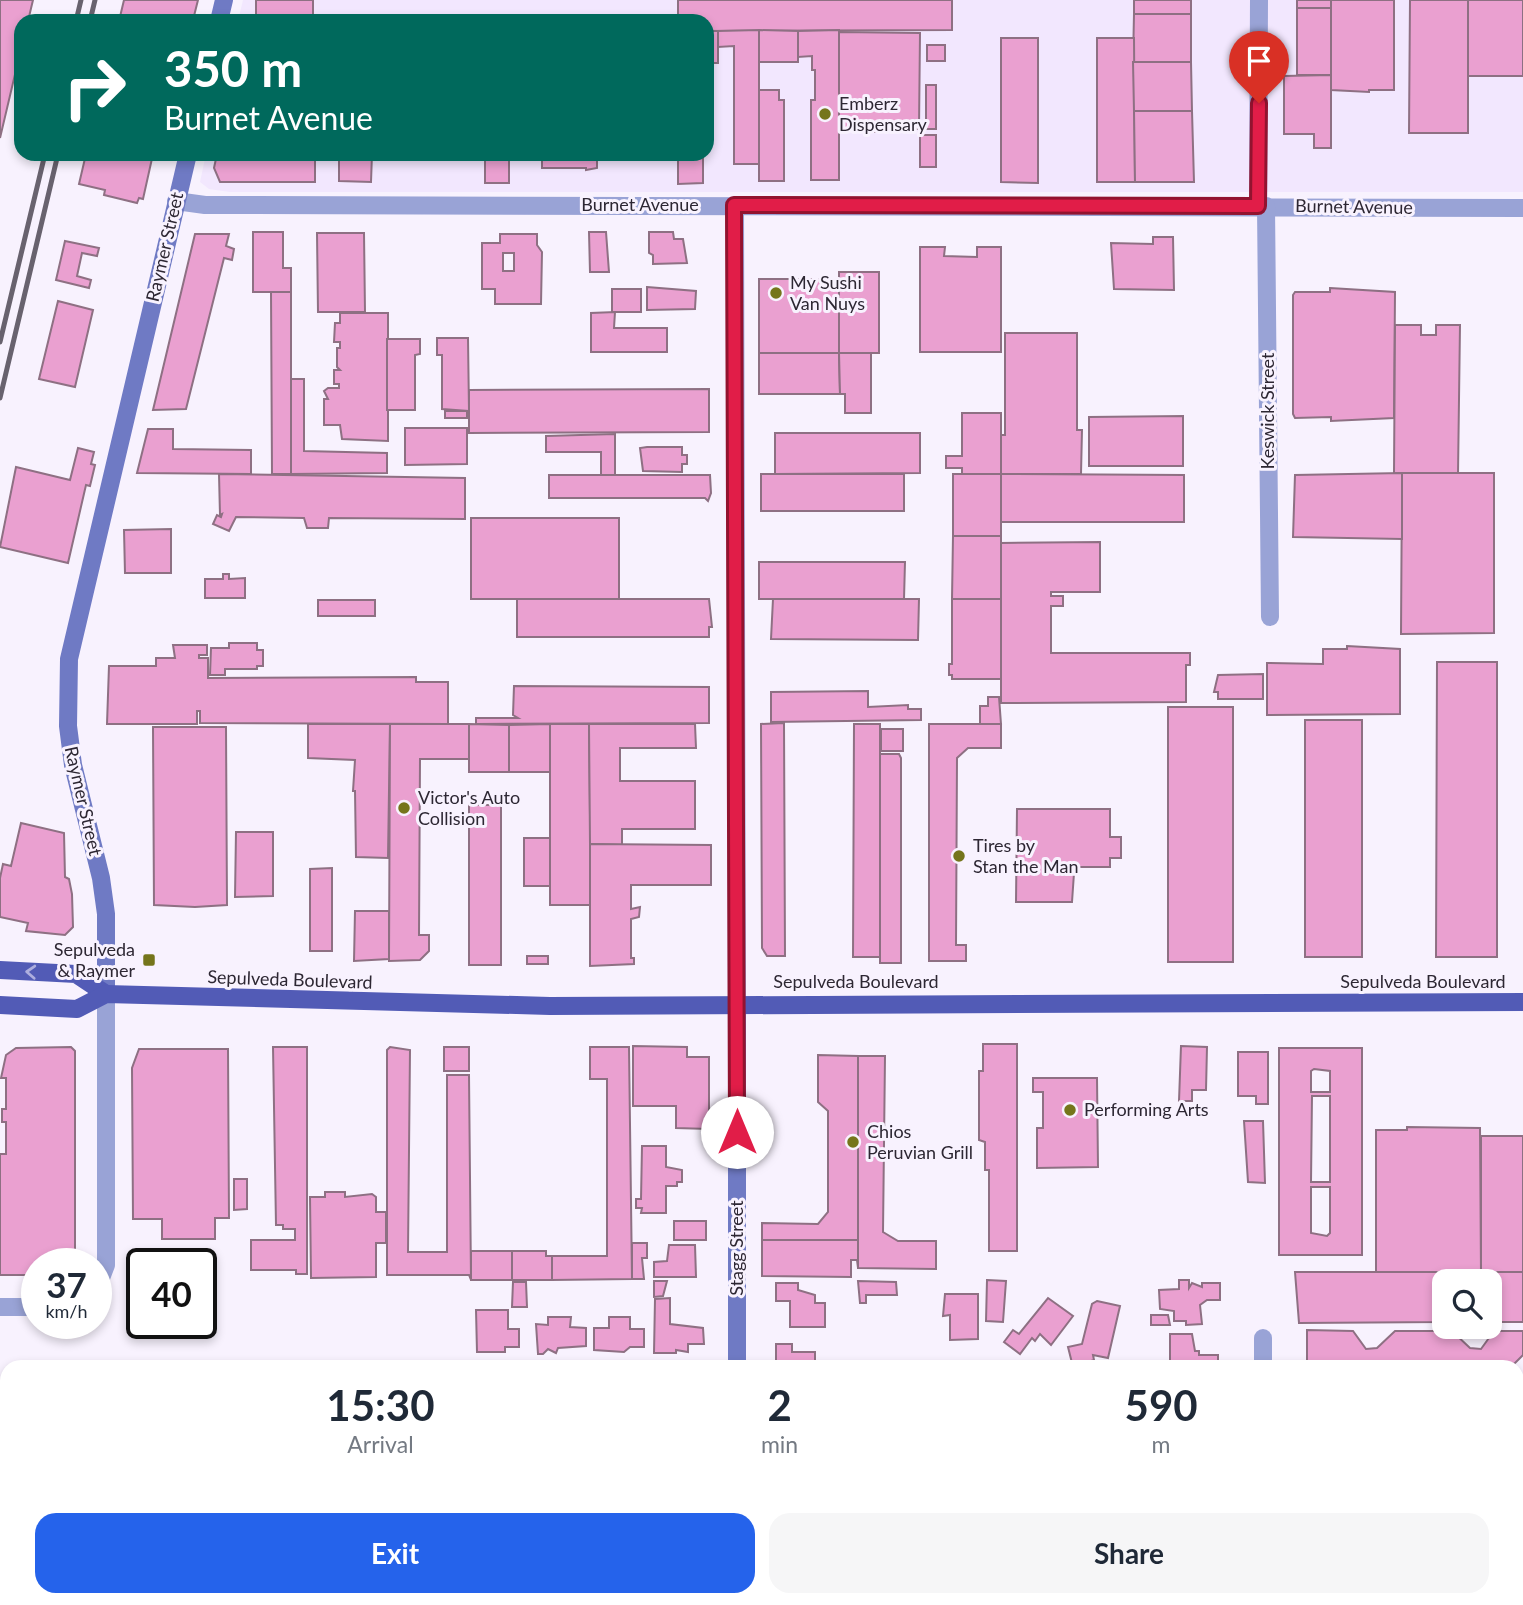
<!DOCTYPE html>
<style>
:root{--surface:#fff;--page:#f6f6f7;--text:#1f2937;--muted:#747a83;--accent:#2563eb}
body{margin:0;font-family:Lato,sans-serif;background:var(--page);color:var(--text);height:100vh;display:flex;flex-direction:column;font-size:26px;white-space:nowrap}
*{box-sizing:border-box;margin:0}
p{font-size:23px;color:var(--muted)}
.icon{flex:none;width:38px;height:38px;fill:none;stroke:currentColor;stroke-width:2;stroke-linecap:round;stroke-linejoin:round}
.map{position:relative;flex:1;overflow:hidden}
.details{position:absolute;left:0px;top:1360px;width:1524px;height:247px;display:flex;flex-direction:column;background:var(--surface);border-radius:21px 21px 0 0;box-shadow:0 4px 10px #0003}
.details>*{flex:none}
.guide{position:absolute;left:14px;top:14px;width:700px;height:147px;border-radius:21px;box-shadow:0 4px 10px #0003;background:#00695c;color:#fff;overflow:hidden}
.controls{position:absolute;left:1432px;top:1269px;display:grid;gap:14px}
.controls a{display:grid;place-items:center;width:70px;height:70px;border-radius:14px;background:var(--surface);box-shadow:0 4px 10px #0003;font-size:35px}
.speed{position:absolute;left:21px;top:1248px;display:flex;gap:14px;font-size:35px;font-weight:700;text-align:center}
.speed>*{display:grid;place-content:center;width:91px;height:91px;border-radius:50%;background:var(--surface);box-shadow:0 4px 10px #0003;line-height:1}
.speed small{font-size:18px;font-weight:400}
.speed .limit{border:4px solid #111;border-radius:10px;background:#fff;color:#111}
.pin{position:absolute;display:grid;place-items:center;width:60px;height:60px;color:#fff;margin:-72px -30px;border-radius:50% 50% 50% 0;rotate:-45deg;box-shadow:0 0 7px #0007}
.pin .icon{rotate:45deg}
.me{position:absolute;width:77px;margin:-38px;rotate:0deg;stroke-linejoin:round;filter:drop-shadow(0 0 5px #0008)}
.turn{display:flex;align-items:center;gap:24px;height:147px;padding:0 35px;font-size:32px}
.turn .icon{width:91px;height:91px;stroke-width:2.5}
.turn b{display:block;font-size:49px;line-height:60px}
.eta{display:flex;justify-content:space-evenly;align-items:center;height:119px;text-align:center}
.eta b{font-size:42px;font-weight:700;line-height:49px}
.primary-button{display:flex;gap:14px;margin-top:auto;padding:14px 35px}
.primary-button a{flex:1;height:80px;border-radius:21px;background:var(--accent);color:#fff;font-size:28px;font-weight:700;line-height:80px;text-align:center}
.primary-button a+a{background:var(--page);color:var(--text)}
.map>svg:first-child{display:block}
</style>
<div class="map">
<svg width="1523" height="1605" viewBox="0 0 1523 1605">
<rect width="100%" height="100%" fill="#f8f2fe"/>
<path fill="#f2e7fe" d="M243,0H1523V192H230L209,189L200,182L206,154H707V21H238Z"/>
<g fill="#eaa0d0" stroke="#8e7083" stroke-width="2" fill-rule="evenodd">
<path d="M0,0H33L28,21H21V49L0,138Z"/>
<path d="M124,0H198L193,20L119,21Z"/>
<rect x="256" y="0" width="57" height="20"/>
<path d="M678,0H952V30L707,31V21H678Z"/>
<rect x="1134" y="0" width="57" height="14"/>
<rect x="1297" y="0" width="34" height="8"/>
<path d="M1331,0H1394V90H1369V92L1331,90Z"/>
<path d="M1410,0H1468V133H1409Z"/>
<rect x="1468" y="0" width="55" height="76"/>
<rect x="1297" y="8" width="34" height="67"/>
<path d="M1134,14H1191V62H1133Z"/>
<path d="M759,30V164H734V46L718,47V31Z"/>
<path d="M759,30L798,31V62H759Z"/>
<path d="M839,30V180H811V100H815V70H812V56L798,57V31Z"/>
<rect x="707" y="31" width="11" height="32"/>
<path d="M839,32L920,33L919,129H884V132H875V129H839Z"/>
<path d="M1001,38H1038V183L1001,182Z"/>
<path d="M1097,38H1134L1135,182H1097Z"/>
<rect x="927" y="45" width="18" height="16"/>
<path d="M1133,62H1191L1192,111H1134Z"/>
<path d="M1331,75V148H1314V134H1284V76Z"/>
<rect x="926" y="85" width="10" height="44"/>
<path d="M759,90H779V100H784V181H759Z"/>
<path d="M1134,111H1192L1194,182H1135Z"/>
<rect x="920" y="135" width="16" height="32"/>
<path d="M86,154H153L143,199L139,198L137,203L104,195L105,190L79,184Z"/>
<path d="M217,154H315V182H220L214,168Z"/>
<path d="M339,154H372L371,182L339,181Z"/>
<rect x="485" y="154" width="24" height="29"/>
<path d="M542,154H597V168L586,170V168H542Z"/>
<path d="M678,154H703V183L678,184Z"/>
<path d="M253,232H283V268H291V292H253Z"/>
<path d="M589,232H606L609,272H590Z"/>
<path d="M649,232H673L674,239H683L687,263L653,264V255L649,253Z"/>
<path d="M317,233H364L365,312H318Z"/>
<path d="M195,234H229L226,246L234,249L232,260L224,258L186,409L153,410Z"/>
<path d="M500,234H537V245L542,252L541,304H495V289H482V243H500ZM503,253H514V271H503Z"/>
<path d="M1153,237H1173L1174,290L1114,289L1111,243L1153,244Z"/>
<path d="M65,241L99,248L97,256L82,253L77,276L91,280L89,288L56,280Z"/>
<path d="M920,247H945L944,256L977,257V247H1001V352H920Z"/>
<rect x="839" y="272" width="40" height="81"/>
<rect x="759" y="279" width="80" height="74"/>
<path d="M647,287L696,291L695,309L647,310Z"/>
<path d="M1330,288L1395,292L1394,418L1331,421V417L1295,418L1293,414V295L1295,292H1330Z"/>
<rect x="612" y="289" width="29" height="23"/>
<path d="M271,292H291V474H272Z"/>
<path d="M58,301L93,310L75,387L39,379Z"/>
<path d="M615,312L614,328H667V352H591V313Z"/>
<path d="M340,313H388V441L342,439L340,425H324V399H328L324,391L328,388H339V384H334V370H340L337,367V348H340V342H334L335,323H340Z"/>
<path d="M1395,325H1421V335H1436V325H1460L1458,474L1394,473Z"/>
<path d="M1005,333H1077V430H1082L1081,474H1001V435H1005Z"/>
<path d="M437,338H468L469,411L442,409V355H437Z"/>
<path d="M387,339H420V354L415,355V410H387Z"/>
<path d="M759,353H839L840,394H759Z"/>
<path d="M839,353H871V413H845V394H840Z"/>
<path d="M291,379H304V451L387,453V473L291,474Z"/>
<path d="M709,389V432L469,433V390Z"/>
<rect x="445" y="411" width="22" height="7"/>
<path d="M962,413H1001V474H962V468H946V456H962Z"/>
<path d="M1183,416V466H1089V417Z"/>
<path d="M405,428H467V464L405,465Z"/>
<path d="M148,429H173V449L251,450V474L137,473Z"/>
<path d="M775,433H920V473L775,474Z"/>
<path d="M615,434V475H601V452H546V436Z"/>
<path d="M647,447H682V455H687V464H682V472L643,471L640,448Z"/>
<path d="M78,448L94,452L91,464L95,465L90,486L86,485L68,563L0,547L16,467L70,480Z"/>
<path d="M1402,473H1494V633L1401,634Z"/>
<path d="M1402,473V539L1293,537L1295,475Z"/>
<path d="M219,474L465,478V519L329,518L328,528H307L304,518L236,517L229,531L213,524L217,515L221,517L222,514L220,515Z"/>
<rect x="761" y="474" width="143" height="37"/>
<rect x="953" y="474" width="48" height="62"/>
<path d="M1001,474L1184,475V522H1001Z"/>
<path d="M549,475H710L711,493L708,501L705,498H549Z"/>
<rect x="471" y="518" width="148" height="81"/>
<path d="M171,529V573H125L124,530Z"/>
<path d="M953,536H1001V599H952Z"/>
<path d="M1100,542V592H1051V596H1063V606H1051V653H1190V665H1186V702L1001,703V543Z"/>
<path d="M759,562H905L904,599H759Z"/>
<path d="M223,574H229V579L245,578V598H205V579H223Z"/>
<path d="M517,599H709L712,627H709V637H517Z"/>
<path d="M773,599H919L918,640L771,639Z"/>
<path d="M952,599H1001V679H952V675H949V664H952Z"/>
<rect x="318" y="600" width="57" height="16"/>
<path d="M229,643H257V650H263V666H257V669H225V675H210L211,648H229Z"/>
<path d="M173,645H207V655H199V658H208V678L416,677V682H448V724L200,723V711H197V724H107L109,666H156V658H175Z"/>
<path d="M1347,646L1400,649V714L1267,715V663L1323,664V649H1347Z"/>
<path d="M1437,662H1497V957H1436Z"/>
<path d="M1263,674V699H1218V692H1214L1218,675Z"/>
<path d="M514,686L709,687V723L476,724V718H518L513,715Z"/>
<path d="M868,691V707L908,705V709H921V720L771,722V692Z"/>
<path d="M988,697H999L1001,724H980V706H988Z"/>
<rect x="1168" y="707" width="65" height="255"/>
<rect x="1305" y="720" width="57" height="237"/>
<path d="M784,723L785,956H767L762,948L761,724Z"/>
<path d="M308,724H390L388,858L356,857L355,791H353L355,760L308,758Z"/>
<path d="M390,724H469V759H420L419,935H429V951L420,960L389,961Z"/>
<path d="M469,724L509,725V772H469Z"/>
<path d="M550,724H589L591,905H550Z"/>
<path d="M550,724V772H509V725Z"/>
<path d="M589,724H695L696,748H620V781H695V829H622V845L590,844Z"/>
<path d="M854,724H880V957H853Z"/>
<path d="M929,724H1001V748H968L957,758L956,945H966V961H929Z"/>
<path d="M153,727H226L227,905L195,907L154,905Z"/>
<rect x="881" y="729" width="22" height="22"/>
<path d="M880,754H899L901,758V963H880Z"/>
<rect x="469" y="805" width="32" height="160"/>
<path d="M1017,809H1110V837H1121V858H1110V867H1071L1074,873L1072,902H1016Z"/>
<path d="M21,823L64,833L65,877L69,879L72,894L73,927L65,935L26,931L28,923L0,917V878L3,864L11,866Z"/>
<path d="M236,832H273V896L235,897Z"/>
<rect x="524" y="838" width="26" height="48"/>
<path d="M590,844L711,845V885H631V909L640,907L639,917L631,919V958H634V964L590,966Z"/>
<path d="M332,868V951H310V869Z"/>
<path d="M355,911H389V959L354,961Z"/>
<rect x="527" y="956" width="21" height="8"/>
<path d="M983,1044H1017V1251H989V1170H985V1142L979,1140V1071H983Z"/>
<path d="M633,1046L687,1047V1057H709V1129L676,1128V1106H633Z"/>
<path d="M1181,1046L1207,1047L1206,1090H1192V1101H1179Z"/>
<path d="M71,1047L75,1051V1264H37V1275H0V1154H6V1122H2V1109H6V1078H1L6,1055L16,1048Z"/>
<path d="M273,1047H307V1274H296V1270H251V1240H295V1229H283V1225H276Z"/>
<path d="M390,1047L410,1050L408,1252H447V1075H469L471,1280L469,1275H387V1050Z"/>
<rect x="444" y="1047" width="25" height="24"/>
<path d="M590,1047H629L632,1279L552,1280V1256H607V1079H590Z"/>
<path d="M1279,1048H1362V1255H1279ZM1314,1069L1330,1071V1092H1311V1071ZM1312,1096H1330V1182H1311ZM1311,1187H1330V1233L1327,1236L1311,1233Z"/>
<path d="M139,1049H228L229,1218H215V1239H162V1219H133L132,1068Z"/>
<path d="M1238,1052H1268V1104H1256V1096H1238Z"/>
<path d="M818,1055L858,1056V1240H762V1223L818,1224L828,1212V1111L818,1102Z"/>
<path d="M858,1056H885L883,1232L898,1241H936V1269L858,1268Z"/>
<path d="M1033,1078H1097L1098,1167L1037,1168V1128H1043V1092H1033Z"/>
<path d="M1244,1121H1263L1265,1183L1248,1182Z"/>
<path d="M1407,1127L1480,1128L1481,1272H1376V1130H1407Z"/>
<rect x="1481" y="1136" width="42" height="136"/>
<path d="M642,1146H666V1167L682,1170V1182H677V1186H666V1213H641L642,1208H636V1199H641Z"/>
<path d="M234,1179H247V1209L234,1210Z"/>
<path d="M325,1192H345V1197L372,1194L376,1197V1212H386V1243H376V1277L311,1278L310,1197H325Z"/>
<rect x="674" y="1221" width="32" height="19"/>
<path d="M762,1240H858V1268L857,1260H851V1277L762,1276Z"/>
<path d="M632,1243H647V1258H642L644,1279H632Z"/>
<path d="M669,1245H695L696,1277H654V1262L667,1261Z"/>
<rect x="471" y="1251" width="41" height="29"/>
<path d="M512,1251H546V1256H552V1280H512Z"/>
<path d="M1295,1272H1523V1322H1489V1281H1444V1322L1299,1323Z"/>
<path d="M987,1280L1006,1281L1003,1322L986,1321Z"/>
<path d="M1179,1280H1189V1288L1192,1283L1202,1287V1283H1220V1300H1207L1200,1305L1202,1324L1186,1325V1321H1174V1311L1160,1309L1159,1290L1179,1289Z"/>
<path d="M654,1281H667L663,1296L654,1297Z"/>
<path d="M858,1281L896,1282L897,1295H866V1303H860Z"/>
<path d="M513,1282H526L527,1307H512Z"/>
<path d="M776,1283H798V1290L815,1295V1303H825V1327H790V1301H776Z"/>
<path d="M945,1294H978V1339L950,1340V1315L943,1316Z"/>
<path d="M670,1298V1324L703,1328L704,1344H688V1352L676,1350V1353H654L655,1299Z"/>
<path d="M1048,1298L1073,1316L1051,1345L1040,1334L1035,1341L1032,1338L1020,1354L1004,1342L1013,1330L1019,1334Z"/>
<path d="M1097,1301L1120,1306L1108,1358L1093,1355L1094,1360L1073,1367L1068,1347L1082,1344L1092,1304Z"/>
<path d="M476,1310H508V1329H519V1347H505V1352H477Z"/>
<path d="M1151,1315H1168L1170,1325H1151Z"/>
<path d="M548,1317H571L570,1327L586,1328V1346L558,1348L556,1353L548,1349L543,1354H538L536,1324L548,1325Z"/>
<path d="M609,1317H630V1329H644V1347H630L624,1352L594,1350V1328H609Z"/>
<path d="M1307,1330L1353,1331L1366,1349L1377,1348L1395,1331H1452L1470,1348L1481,1349L1494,1331H1523V1355L1511,1367L1307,1365Z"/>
<path d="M1170,1334H1192L1195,1351H1199V1355H1218V1367L1170,1366Z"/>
<path d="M776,1344H792V1352H815V1367H784V1363H776Z"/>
<rect x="1517" y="1449" width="6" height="27"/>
<path d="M501,1600H528L526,1605H499Z"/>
<path d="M891,1600H925V1604L891,1605Z"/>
<rect x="1180" y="1600" width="36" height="5"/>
<path d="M1305,1600H1339V1605H1317V1601Z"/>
</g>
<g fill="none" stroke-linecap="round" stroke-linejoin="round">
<g stroke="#99a3d6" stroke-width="18">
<path d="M176,201L205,205L1523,208"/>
<path d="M735,205L737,1004"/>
<path d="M1258,206L1259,0"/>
<path d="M1266,206L1270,617"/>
<path d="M96,1291L106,1265V994"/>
<path d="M0,1307H37"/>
<path d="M1263,1338V1367"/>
<path d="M1001,1600V1605"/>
<path d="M1263,1600V1605"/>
</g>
<g stroke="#6f7ac4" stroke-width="18">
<path d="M219,21L224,0"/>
<path d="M106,994V914L101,878L73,765L68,726L69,659L188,154"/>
<path d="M737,1367V1004"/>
<path d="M736,1600L737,1605"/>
</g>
<g stroke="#525bb6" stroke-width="18">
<path d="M0,970L76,974L106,994"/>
<path d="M0,1005L77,1009L106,994L550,1006L1523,1002"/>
</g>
<g stroke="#68626e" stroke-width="5">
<path d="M76,21L81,0"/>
<path d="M90,21L95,0"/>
<path d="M0,342L45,154"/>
<path d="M0,398L58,154"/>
</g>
</g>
<defs><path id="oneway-chevron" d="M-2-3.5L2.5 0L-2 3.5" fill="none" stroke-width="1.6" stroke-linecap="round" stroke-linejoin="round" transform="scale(1.75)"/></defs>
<use stroke="#adaede" href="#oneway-chevron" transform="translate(31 972) rotate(-177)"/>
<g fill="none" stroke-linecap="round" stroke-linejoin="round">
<g stroke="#92132f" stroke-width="18">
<path id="route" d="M737,1132L734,205L1258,206L1259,103"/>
</g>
<use href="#route" stroke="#e11d48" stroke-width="12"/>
</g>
<g fill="#75751b" stroke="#f8f2fe" stroke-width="2.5">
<circle cx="825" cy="114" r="7"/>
<circle cx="776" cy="293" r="7"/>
<circle cx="404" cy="808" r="7"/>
<circle cx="959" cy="856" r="7"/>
<rect x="142" y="953" width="14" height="14" rx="3.5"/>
<circle cx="1070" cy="1110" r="7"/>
<circle cx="853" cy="1142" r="7"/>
</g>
<g text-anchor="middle" stroke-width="6" stroke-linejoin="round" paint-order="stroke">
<g font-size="18" fill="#2d2733" stroke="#f8f2fe" text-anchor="start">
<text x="839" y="110">Emberz<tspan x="839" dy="21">Dispensary</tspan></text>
<text x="790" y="289">My Sushi<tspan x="790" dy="21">Van Nuys</tspan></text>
<text x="418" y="804">Victor's Auto<tspan x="418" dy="21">Collision</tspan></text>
<text x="973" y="852">Tires by<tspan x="973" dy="21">Stan the Man</tspan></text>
<text x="135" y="956" text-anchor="end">Sepulveda<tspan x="135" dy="21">&amp; Raymer</tspan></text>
<text x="1084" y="1116">Performing Arts</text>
<text x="867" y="1138">Chios<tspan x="867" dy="21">Peruvian Grill</tspan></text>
</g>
<g font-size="18" fill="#2d2733" stroke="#f8f2fe">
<text x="640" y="211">Burnet Avenue</text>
<text transform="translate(1354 207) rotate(1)" y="6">Burnet Avenue</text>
<text transform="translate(165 247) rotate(-77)" y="6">Raymer Street</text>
<text transform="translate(1268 411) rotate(-90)" y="6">Keswick Street</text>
<text transform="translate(83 801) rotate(77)" y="6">Raymer Street</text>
<text transform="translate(290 980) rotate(2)" y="6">Sepulveda Boulevard</text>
<text x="856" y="988">Sepulveda Boulevard</text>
<text x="1423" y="988">Sepulveda Boulevard</text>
<text transform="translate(737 1248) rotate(-90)" y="6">Stagg Street</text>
</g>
</g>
</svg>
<div class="controls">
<a><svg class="icon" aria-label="search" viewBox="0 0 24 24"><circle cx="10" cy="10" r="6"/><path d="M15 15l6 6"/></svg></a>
</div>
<div class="speed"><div>37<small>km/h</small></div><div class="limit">40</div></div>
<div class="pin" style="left:1259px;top:103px;background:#d93025"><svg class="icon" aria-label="arrive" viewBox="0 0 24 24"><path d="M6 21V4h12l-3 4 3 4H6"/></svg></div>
<svg class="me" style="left:737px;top:1132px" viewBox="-20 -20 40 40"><circle r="19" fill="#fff"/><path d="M0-13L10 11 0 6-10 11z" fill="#e11d48"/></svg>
<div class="guide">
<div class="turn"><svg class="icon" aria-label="right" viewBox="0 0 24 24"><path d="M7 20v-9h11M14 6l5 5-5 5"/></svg><div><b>350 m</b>Burnet Avenue</div></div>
</div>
<section class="details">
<div class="eta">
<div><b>15:30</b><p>Arrival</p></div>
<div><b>2</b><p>min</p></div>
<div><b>590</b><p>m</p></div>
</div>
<div class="primary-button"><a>Exit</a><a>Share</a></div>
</section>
</div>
